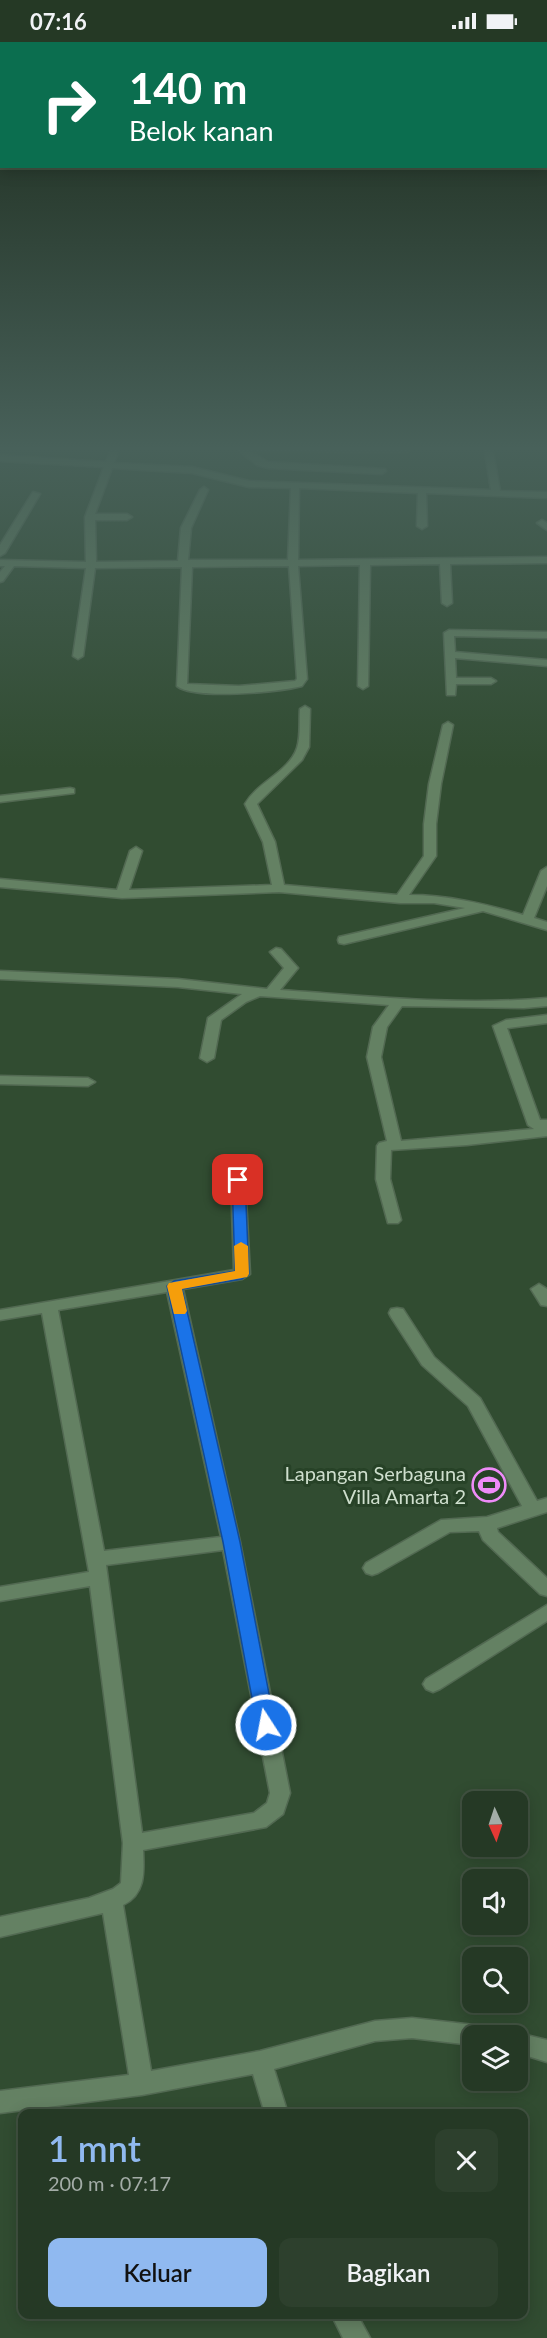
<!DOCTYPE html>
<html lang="id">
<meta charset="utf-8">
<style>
:root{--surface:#253925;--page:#2d402d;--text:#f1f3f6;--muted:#a3aca7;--line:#425342;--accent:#90b9f0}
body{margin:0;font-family:Lato,sans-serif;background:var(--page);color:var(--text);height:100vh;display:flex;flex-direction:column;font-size:22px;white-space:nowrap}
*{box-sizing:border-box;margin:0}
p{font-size:20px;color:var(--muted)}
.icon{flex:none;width:33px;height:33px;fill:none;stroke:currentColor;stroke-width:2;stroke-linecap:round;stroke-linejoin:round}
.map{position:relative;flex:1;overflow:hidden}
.side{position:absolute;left:18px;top:2067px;width:510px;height:210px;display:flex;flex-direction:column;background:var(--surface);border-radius:12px;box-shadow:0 3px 15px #0003,0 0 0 2px var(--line)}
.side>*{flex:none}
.top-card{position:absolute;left:0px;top:0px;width:548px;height:126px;box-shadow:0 3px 15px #0003,0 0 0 2px var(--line);background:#0b6e4f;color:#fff;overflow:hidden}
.needle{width:39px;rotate:177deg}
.buttons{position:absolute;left:462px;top:1749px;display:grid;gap:12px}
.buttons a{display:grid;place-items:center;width:66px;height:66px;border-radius:12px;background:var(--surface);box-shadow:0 3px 15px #0003,0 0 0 2px var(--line);font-size:30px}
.pin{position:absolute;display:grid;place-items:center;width:51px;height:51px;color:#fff;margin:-26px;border-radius:12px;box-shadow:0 3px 9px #0006}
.me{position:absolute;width:66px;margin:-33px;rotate:349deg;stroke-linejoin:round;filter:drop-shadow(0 0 4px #0008)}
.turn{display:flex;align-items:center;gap:21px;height:126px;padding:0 30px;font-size:27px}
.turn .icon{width:78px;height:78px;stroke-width:2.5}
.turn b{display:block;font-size:42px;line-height:51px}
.round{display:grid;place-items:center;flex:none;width:63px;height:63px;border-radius:12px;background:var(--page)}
.summary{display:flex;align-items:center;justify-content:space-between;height:102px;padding:0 30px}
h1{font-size:36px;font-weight:600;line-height:45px;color:var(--accent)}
.cta{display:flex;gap:12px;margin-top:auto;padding:12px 30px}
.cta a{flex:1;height:69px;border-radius:12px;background:var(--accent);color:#111;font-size:24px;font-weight:600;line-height:69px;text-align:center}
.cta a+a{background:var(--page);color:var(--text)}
.status{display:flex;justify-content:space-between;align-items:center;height:42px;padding:0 30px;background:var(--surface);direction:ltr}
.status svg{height:16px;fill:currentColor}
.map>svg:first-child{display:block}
</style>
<div class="status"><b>07:16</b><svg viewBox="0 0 49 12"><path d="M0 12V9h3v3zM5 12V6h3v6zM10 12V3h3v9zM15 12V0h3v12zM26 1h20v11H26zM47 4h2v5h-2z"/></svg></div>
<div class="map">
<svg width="547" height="2296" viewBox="0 0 547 2296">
<rect width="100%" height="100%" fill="#314c31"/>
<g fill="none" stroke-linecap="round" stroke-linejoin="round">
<g stroke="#526952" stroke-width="3">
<g id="minor">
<path d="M112,404H120L114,421L192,425L249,439L491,448L484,404H492L500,449L547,450V456L426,451L427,484L422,487L417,484L418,451L299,446L298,518L547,515V521L450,522L452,561L447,564L442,561L440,522L370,523L368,644L363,647L358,644L360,523L298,524L307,637L302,644C279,650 194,658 177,644L182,525L95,526L83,614L78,617L73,614L86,526L14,524L3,539L0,540V530L5,524H0V518L86,520L85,475L104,425L0,419V413L106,420ZM112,426L192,431L249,445L291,446L288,518H188L191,486L208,448L204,445L200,448L181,486L178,519L96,520L95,478H127L132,475L127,472H95ZM289,524L297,637L295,639L239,644L187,642L192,525Z"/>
<path d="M239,404H407L411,407L407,410L250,409L268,420L385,427L386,429L382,432L268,426L257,423L238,408Z"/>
<path d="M33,450L40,452L5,511L0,514V503Z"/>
<path d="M542,478L547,481V488L537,481Z"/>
<path d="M449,588L547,590V596L454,594L455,610L547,618V624L455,616L456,636H491L496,639L491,642H456L455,653H447L444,591Z"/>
<path d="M305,664L310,667L309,705L302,718L257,762L275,800L284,843L397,853L424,814V782L429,742L443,683L448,680L453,683L441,742L436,782V814L409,853C448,853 485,862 523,873L541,829L547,825V844L534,876L547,880V888L483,869L344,902L339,901L338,898L339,895L465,866L434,861H400L279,850L122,856L0,845V837L117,848L130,809L136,805L142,809L129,848L272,843L263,800L245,762C257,740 289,730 297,706C301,694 299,679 300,667Z"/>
<path d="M70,746L74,747V751L0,760V754Z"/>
<path d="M276,906L281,907L298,926L280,948C368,954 459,964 547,956V964L524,966L402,964L387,985L381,1015L401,1099L534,1087L528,1083L493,984L506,978L547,973V981L507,986L540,1078H547V1094L467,1103L391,1108L390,1137L401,1178L398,1181H388L376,1137L377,1104L379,1101L387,1099L367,1015L373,985L389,963L260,954L246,960L221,978L214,1016L207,1020L200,1016L208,976L242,952L178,945L0,937V929L178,937L267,947L284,926L270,910Z"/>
<path d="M0,1034L88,1036L95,1040L88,1044L0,1042Z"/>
<path d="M238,1133L245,1138L250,1232L242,1237L183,1247L240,1500L290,1751L283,1772L266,1785L143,1808C144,1829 146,1852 123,1863L151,2029L260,2009L375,1979L412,1976L483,1984L491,1987L494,1994H472V2003L412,1996L375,1999L274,2027L288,2072H265L253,2032L142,2053L0,2071V2049L129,2033L103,1871L0,1895V1875L89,1856L113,1847L121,1841L123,1801L90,1544L0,1559V1545L89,1530L42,1271L0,1278V1268L234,1228L231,1138ZM167,1250L221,1495L104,1509L58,1268ZM223,1508L270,1751L267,1761L254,1771L142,1791L106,1523Z"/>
<path d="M539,1242L547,1247V1264L541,1263L531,1247Z"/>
<path d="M397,1266L403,1267L434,1315L480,1356L537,1459L547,1456V1470L497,1486L498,1490L547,1536V1554L540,1552L483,1498L479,1489L450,1490L378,1531L372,1533L366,1531L363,1526L366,1521L441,1478L487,1475L522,1464L468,1364L422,1323L391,1275L389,1271L391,1267Z"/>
<path d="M547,1563V1579L440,1647L433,1650L426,1647L423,1642L426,1637Z"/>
<path d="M518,1991L547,1998V2020L518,2011V1994H510Z"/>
<path d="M331,2272H357L370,2296H343Z"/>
</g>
</g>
<use href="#minor" fill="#648163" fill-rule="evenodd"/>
</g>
<linearGradient id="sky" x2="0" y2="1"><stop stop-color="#1b2a1b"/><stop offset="0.56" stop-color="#48615a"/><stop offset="1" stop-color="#48615a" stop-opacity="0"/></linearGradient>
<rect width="547" height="726" fill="url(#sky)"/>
<path fill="#1a73e8" stroke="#114b97" stroke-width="1.5" d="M238,1134L245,1138L249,1232L242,1237L182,1247L240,1500L275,1683L273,1688L266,1690L260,1688L257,1683L223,1500L167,1244L174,1239L235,1229L232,1138Z"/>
<path fill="#f59e0b" d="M241,1200L248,1204L249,1232L247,1235L182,1247L187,1269L185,1272H174L167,1244L169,1241L235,1229L234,1204Z"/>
<defs>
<g id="stadium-ring" transform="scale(1.725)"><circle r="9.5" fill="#274227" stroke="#ee8bf8" stroke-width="1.5"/><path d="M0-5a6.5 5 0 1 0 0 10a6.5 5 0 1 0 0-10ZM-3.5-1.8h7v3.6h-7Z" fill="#ee8bf8"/></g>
</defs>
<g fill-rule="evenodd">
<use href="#stadium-ring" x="489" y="1443"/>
</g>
<g text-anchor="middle" stroke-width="6" stroke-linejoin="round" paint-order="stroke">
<g font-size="20" fill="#cedecd" stroke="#274227" text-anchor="end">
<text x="466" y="1439">Lapangan Serbaguna<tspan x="466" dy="23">Villa Amarta 2</tspan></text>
</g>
</g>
</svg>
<div class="buttons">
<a><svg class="needle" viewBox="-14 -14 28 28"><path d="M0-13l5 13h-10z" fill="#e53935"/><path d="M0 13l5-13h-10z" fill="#a3aca7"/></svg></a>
<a><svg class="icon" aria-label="sound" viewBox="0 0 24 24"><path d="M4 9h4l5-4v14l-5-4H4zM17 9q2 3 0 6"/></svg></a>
<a><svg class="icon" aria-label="search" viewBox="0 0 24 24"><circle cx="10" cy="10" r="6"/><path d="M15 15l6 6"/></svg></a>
<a><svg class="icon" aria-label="layers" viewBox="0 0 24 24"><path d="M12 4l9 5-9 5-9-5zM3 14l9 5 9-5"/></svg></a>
</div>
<div class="pin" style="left:238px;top:1138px;background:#d93025"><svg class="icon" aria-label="arrive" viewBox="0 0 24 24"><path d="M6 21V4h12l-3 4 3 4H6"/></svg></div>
<svg class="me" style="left:266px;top:1683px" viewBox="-20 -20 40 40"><circle r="17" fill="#1a73e8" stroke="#fff" stroke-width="3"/><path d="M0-11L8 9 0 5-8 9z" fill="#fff"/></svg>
<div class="top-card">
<div class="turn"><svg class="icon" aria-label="right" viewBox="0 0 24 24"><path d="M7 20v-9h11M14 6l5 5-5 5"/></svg><div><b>140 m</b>Belok kanan</div></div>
</div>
<section class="side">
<div class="summary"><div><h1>1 mnt</h1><p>200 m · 07:17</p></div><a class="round"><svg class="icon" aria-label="close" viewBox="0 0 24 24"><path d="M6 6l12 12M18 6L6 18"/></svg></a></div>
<div class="cta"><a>Keluar</a><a>Bagikan</a></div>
</section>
</div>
